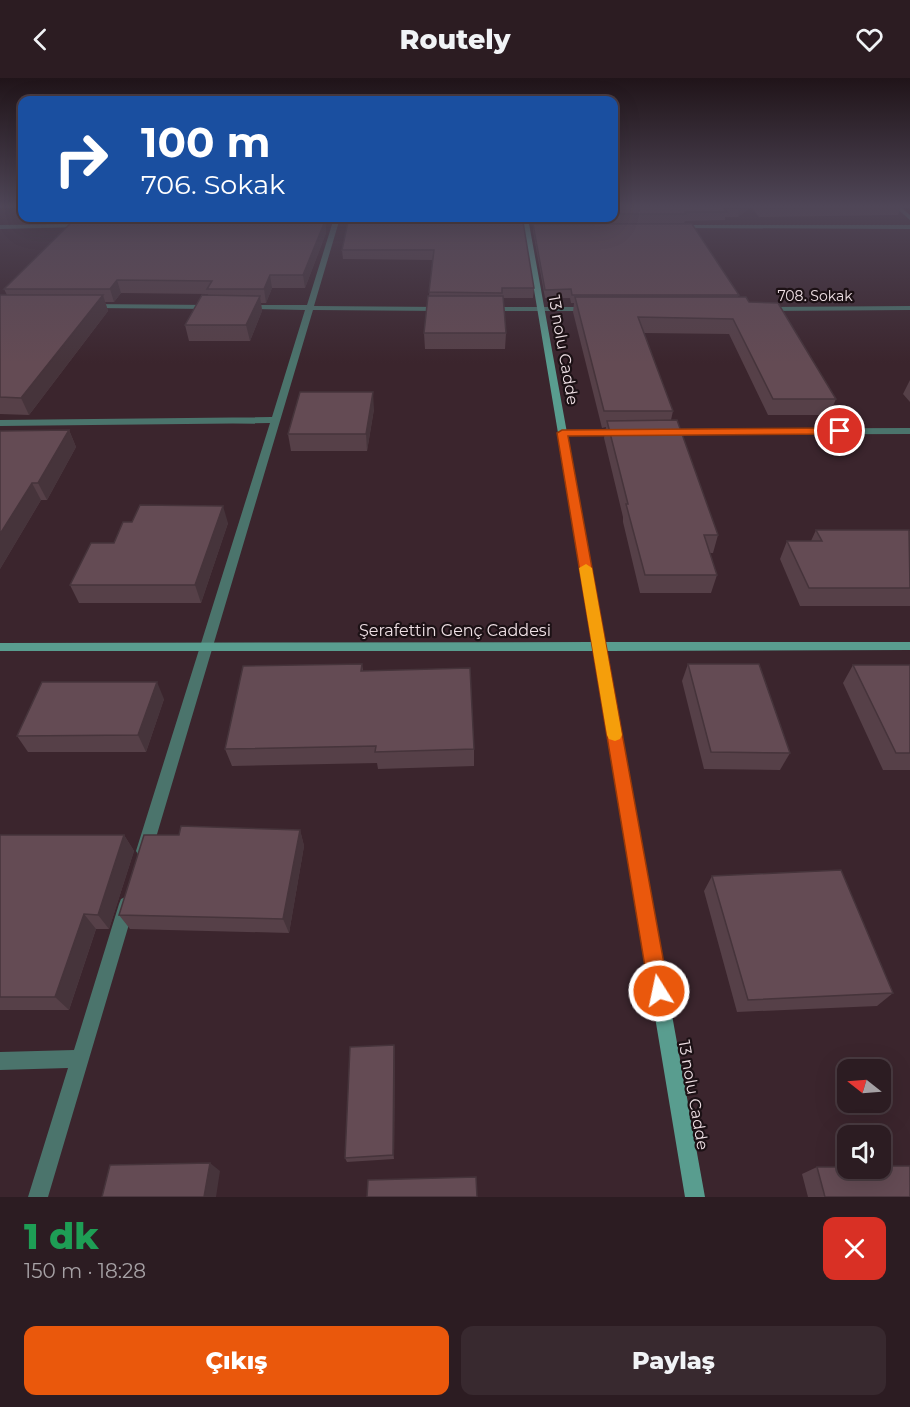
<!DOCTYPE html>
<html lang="tr">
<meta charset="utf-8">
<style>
:root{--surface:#2c1c22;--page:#38292f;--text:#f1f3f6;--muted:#a6a1a5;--line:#483a40;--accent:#ea580c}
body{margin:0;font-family:Montserrat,sans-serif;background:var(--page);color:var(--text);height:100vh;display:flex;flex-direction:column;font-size:22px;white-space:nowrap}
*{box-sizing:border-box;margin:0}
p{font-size:20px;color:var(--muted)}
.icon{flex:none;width:33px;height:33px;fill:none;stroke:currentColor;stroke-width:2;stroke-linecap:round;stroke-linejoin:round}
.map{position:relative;height:1119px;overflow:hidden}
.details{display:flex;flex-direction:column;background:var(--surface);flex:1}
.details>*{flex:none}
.top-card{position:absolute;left:18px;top:18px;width:600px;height:126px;border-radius:12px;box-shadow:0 6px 24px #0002,0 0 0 2px var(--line);background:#1a4fa0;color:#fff;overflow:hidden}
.needle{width:39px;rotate:287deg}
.buttons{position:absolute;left:837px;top:981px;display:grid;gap:12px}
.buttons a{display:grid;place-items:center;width:54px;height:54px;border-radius:12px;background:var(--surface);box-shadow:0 6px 24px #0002,0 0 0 2px var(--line);font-size:30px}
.pin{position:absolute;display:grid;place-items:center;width:51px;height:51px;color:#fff;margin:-26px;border:3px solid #fff;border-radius:50%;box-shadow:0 2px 6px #0007}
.me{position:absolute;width:66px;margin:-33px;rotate:350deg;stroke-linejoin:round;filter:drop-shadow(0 0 4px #0008)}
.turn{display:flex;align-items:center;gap:21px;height:126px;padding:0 24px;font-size:27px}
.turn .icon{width:78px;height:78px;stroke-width:2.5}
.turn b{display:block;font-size:42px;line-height:51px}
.round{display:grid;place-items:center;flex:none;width:63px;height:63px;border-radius:12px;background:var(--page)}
.headline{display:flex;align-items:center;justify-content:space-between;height:102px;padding:0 24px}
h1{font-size:36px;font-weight:800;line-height:45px;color:#1e9e55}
.primary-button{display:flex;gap:12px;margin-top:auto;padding:12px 24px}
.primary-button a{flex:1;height:69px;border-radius:12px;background:var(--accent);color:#fff;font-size:24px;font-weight:800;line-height:69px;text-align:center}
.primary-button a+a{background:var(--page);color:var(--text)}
header{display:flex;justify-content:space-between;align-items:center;height:78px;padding:0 24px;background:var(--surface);font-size:27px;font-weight:800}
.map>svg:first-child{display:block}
</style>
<header><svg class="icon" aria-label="back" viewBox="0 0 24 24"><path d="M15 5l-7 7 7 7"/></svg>Routely<svg class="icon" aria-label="heart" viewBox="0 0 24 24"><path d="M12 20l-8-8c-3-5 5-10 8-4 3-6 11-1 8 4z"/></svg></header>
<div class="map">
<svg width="910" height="1119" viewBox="0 0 910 1119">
<rect width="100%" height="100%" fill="#3b252d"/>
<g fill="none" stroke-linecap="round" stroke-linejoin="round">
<g fill="#4b746c" fill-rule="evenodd">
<path d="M895,129H901L910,137V142Z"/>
<path d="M334,140H340L314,228L443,229L447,231L443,233L313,232L152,773L149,778L144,780L139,778L136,773L270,345L0,348V342L272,339L305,232L247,231L243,229L247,227H307Z"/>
<path d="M86,146L84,149L0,151V147Z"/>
<path d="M677,147H910V151L675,150Z"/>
<path d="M88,226L212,227L216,229L212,231L91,230L87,228Z"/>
<path d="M910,228V232L766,233L762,231L766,229Z"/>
<path d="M487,229H590L594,231L590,233H490L486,231Z"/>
<path d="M910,350V356L665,357L661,354L665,351Z"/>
<path d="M621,351L625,354L624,356L562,358L558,355L562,352Z"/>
<path d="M127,818L133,821L135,826L48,1119H28L68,990L0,992V974L74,972L119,826L121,821Z"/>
</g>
<path fill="#599d8f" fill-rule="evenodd" d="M522,140H528L605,564H910V572L606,573L705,1119H685L594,573H0V565L593,564Z"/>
</g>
<g fill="#564048">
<path d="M614,129H901L898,137L759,139L751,129L738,139H725V142L685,143L684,145H531L530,140H614Z"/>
<path d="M86,140H252L250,143H325L326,155L305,210H272L266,225H261L262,233L250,263H189L185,247L208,217V216L121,215L114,224H105L108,233L29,337L0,336V217H7L4,211L86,141Z"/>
<path d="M351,140H522L521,144L534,210L533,220H503L506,255L505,271H425L424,255L429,218L433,182L343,181L342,172L351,144Z"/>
<path d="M533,146L739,217L738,219L749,224L836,321L829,337H768L729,256L644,255L673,333L671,342L718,457L713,475H710L717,497L711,515H640L623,444V439L604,360L606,349L602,350L573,234L574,225H571L570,220H545L533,153Z"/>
<path d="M910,302V324L903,316Z"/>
<path d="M374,331L367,373H291L288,356Z"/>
<path d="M69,352L76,369L47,422H41L0,491V353Z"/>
<path d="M228,445L201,525H79L70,507L114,465Z"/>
<path d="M816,452L910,453V528H800L780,481L787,463H811Z"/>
<path d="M362,586L363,593L474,671V688L378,691L377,685L232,688L225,671Z"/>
<path d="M688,586L790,675L780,692L704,691L682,603Z"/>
<path d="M853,587H910V692H883L843,605Z"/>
<path d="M164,621L146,674H28L17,658Z"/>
<path d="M300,752L304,768L289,855L130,851L119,837L179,757Z"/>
<path d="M0,757H124L134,773L109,851H96L69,932H0Z"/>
<path d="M712,798L893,915L877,928L737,934L704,813Z"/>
<path d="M394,967L395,973L394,1081L347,1084L345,1080Z"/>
<path d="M817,1089L910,1119H808L802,1096Z"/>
</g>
<g fill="#46343b">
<path d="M742,129H751L738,139L740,130Z"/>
<path d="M325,143L326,155L305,210L303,197Z"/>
<path d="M270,197L272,210L266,225L264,211Z"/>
<path d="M117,202L121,215L114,224L110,211Z"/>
<path d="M103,217L108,233L29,337L21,320Z"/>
<path d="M260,218L262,233L250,263L246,247Z"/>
<path d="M373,314L374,331L367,373L366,356Z"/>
<path d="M69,352L76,369L47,422L38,405Z"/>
<path d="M32,405L41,422L0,491V456Z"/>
<path d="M223,428L228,445L201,525L195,507Z"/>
<path d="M157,604L164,621L146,674L138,657Z"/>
<path d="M300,752L304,768L289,855L283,841Z"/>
<path d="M124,757L134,773L109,851L98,837Z"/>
<path d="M84,836L96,851L69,932L55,919Z"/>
<path d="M394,967L395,973L394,1081L393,1077Z"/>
<path d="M210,1085L220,1093L216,1119H204Z"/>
</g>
<g fill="#644b54" stroke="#46343b" stroke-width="1.5">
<path d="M614,129H742L740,130L724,131L727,134H685L686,136H614Z"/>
<path d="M760,129H901L761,130Z"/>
<path d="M75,141L325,143L303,197H270L264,211H207L212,203L117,202L110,211H4Z"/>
<path d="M348,144H523L534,210H502V215L429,214L434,172H342Z"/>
<path d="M533,146H692L739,217H572L571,211L545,212Z"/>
<path d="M0,217H103L21,320L0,319Z"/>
<path d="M202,217L260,218L246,247H185Z"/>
<path d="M428,218H503L506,255H424Z"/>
<path d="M575,219H746L749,224L778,225L836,321H773L733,241L638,239L673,333H604Z"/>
<path d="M300,314H373L366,356H288Z"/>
<path d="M677,342L718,457H704L717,497H645L626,426H628L607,343Z"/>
<path d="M69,352L38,405H32L0,456V353Z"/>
<path d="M140,427L223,428L195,507H70L91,465H114L123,444H132Z"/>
<path d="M816,452H909L910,510H809L787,463H822Z"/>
<path d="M362,586L361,593L470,590L474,671L375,674L376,668L225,671L243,588Z"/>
<path d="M688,586H759L790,675L711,674Z"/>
<path d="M853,587H910V675H896Z"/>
<path d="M42,604H157L138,657L17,658Z"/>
<path d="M181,748L300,752L283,841L119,837L144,757H179Z"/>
<path d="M0,757H124L98,837L84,836L55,919H0Z"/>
<path d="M841,792L893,915L748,922L712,798Z"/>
<path d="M394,967L393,1077L345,1080L350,969Z"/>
<path d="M210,1085L204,1119H102L110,1087Z"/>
<path d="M880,1088H910V1119H825L817,1089H848V1090H880Z"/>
<path d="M476,1099L477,1119H367L368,1102Z"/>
</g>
<linearGradient id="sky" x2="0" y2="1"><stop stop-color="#201419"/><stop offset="0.45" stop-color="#4f4657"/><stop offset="1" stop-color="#4f4657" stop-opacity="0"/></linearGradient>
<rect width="910" height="285" fill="url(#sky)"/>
<path fill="#ea580c" stroke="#983908" stroke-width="1.5" d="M840,350L846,353L844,356L568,358L669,913L666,920L659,922L652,920L649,913L557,355L562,352Z"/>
<path fill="#f59e0b" d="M586,486L592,490L622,657L620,661L615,663L609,661L607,657L579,490Z"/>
<g text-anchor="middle" stroke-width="4.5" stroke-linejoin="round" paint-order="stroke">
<g font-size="14" fill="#efe0e5" stroke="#1c1115">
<text x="815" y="223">708. Sokak</text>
</g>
<g font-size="16" fill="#efe0e5" stroke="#1c1115">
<text transform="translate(564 272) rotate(80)" y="6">13 nolu Cadde</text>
<text x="455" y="558">Şerafettin Genç Caddesi</text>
<text transform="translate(694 1017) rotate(80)" y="6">13 nolu Cadde</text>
</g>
</g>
</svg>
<div class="buttons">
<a><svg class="needle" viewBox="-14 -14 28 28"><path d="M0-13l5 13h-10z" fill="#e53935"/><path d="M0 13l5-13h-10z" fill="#a6a1a5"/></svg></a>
<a><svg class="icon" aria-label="sound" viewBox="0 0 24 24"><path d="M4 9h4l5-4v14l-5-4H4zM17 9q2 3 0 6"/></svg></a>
</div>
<div class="pin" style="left:840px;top:353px;background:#d93025"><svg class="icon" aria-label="arrive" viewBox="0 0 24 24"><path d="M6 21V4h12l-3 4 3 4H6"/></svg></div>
<svg class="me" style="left:659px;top:913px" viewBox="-20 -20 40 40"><circle r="17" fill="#ea580c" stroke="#fff" stroke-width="3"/><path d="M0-11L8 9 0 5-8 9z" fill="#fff"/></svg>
<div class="top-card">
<div class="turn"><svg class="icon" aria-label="right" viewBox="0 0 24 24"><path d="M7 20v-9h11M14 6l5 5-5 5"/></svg><div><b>100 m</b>706. Sokak</div></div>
</div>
</div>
<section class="details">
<div class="headline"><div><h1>1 dk</h1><p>150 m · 18:28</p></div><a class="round" style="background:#d93025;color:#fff"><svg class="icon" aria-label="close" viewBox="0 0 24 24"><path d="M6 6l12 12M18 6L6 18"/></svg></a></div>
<div class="primary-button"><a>Çıkış</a><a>Paylaş</a></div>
</section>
